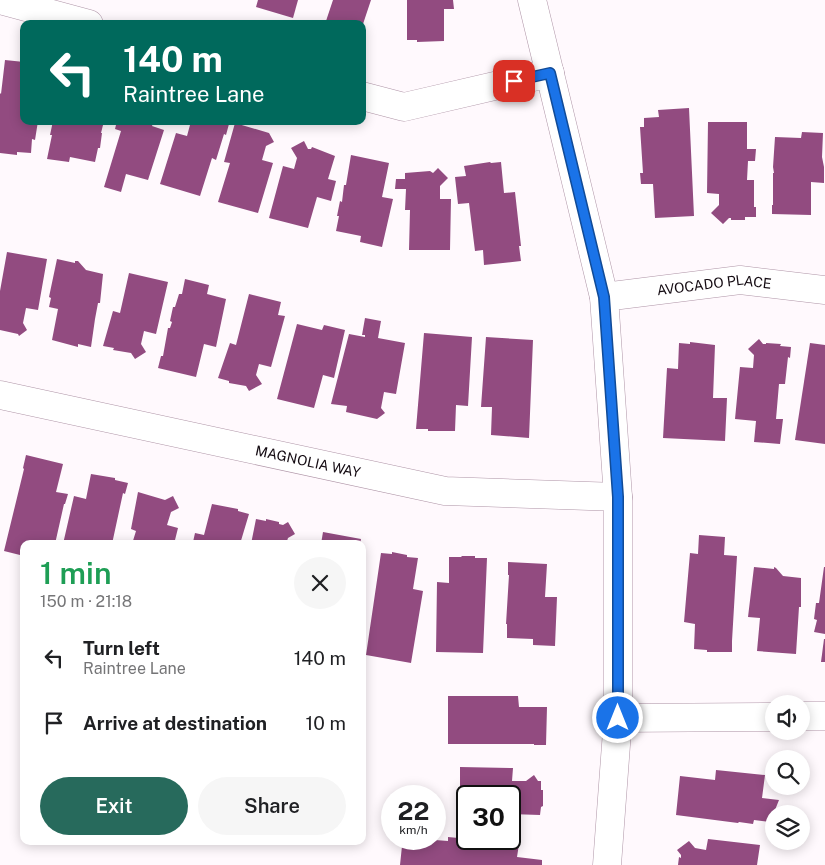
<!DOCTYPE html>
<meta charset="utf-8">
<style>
:root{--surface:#fff;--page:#f6f6f6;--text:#202124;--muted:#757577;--accent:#276a5c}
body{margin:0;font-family:"Public Sans",sans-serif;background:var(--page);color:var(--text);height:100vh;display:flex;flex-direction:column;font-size:19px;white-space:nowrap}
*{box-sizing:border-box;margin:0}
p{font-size:16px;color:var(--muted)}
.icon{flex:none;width:28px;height:28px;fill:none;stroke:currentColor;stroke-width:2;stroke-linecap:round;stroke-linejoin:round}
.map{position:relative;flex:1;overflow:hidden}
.details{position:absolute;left:20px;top:540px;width:346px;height:305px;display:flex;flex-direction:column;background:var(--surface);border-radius:10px;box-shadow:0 2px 12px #0003}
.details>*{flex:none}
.banner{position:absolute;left:20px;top:20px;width:346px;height:105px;border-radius:10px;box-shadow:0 2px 12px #0003;background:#00695c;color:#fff;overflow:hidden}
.tools{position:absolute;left:765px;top:695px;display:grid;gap:10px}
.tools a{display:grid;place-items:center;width:45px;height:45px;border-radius:50%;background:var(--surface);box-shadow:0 2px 12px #0003;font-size:25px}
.speed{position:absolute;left:381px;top:785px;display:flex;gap:10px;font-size:25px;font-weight:700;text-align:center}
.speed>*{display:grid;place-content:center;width:65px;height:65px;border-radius:50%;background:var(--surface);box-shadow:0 2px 12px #0003;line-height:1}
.speed small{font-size:12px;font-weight:400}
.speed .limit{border:2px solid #111;border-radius:8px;background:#fff;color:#111}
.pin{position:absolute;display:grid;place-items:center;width:42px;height:42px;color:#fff;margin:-21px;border-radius:10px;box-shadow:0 2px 8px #0006}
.me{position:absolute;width:55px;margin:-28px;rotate:0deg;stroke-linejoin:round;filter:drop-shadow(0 0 4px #0008)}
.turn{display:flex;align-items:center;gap:18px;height:105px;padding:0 20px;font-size:22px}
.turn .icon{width:65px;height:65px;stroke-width:2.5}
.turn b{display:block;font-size:35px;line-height:42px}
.round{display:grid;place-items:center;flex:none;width:52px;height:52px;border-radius:26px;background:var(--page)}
.summary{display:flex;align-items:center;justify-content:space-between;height:85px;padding:0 20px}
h1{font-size:30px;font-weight:600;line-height:38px;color:#1e9e55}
.primary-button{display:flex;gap:10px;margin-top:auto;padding:10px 20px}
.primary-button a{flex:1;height:58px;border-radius:30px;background:var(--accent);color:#fff;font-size:20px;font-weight:600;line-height:58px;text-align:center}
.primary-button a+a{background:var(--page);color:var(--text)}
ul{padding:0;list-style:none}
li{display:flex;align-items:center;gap:15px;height:65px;padding:0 20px}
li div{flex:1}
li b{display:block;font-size:19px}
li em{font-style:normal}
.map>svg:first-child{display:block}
</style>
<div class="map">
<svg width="825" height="865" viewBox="0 0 825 865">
<rect width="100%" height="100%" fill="#fff9fd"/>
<g fill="#924b80">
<path d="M258,0H298L293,18L256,7Z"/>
<path d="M333,0H371L363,24H325Z"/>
<path d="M407,0H453L454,9H444V41L417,42V40H407Z"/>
<path d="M5,60L24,62V121H38L35,140L32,139L31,153L17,152V155L0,153V93L1,94Z"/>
<path d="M689,108L694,216L655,218L653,184H641L640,173H643L640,127H644V118L659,117L658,110Z"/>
<path d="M53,121H104L101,133H102L100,148H98L95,162L70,157L69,162L47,159L52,135H50Z"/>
<path d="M117,121H154L152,126L164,130L148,180L126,174L121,192L104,187L121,131L115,129Z"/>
<path d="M188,121H221L229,124L226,135L224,134L216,160L212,158L200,196L160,184L176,133L187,136L190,125Z"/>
<path d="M708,122H747V149H756L755,161H748L747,180H754V207H756V217H745V220H731V218H729L723,224L711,213L719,205V194L707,193Z"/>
<path d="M235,123L269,133L274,142L266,146L262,160L273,163L258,213L218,202L230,163L224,162Z"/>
<path d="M802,132L823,133L822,157L824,167V183L811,182V215L772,214V205H773V173H774L773,167L775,137L801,138Z"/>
<path d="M304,141L308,149H311L312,147L335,156L328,179L336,181L331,201L317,197L308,228L269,218L283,166L294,169L297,158L291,148Z"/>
<path d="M351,155L389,163L382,197L393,199L382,247L360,242L361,236L336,231L339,216H337L340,201L342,202L344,185H346Z"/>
<path d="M490,162L491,163L501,162L504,193L515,192L521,246H519L521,261L484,265L483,250L475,251L469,203L458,204L455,177L466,176L464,166Z"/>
<path d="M438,168L448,178L440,186V199H451L450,250H409L410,210H405L406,189H395L396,179H405V173L430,171L433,173Z"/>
<path d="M7,252L47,259L38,310L26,308L23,323L27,330L19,336L18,334L0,330V291Z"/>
<path d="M57,259L75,263V261H78L86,270L103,274L100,303H98L95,319L91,347L78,344V347L52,340L58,309L49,307L51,298L49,297Z"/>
<path d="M129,273L168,282L156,334L144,331L141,344L146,352L135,359L131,353L113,350L114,348L103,346L113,311L120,313Z"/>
<path d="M185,279L209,285L207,294L226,299L216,347L204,344L196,377L158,368L161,356H163L168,328H170L172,322L170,321L173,307H175L179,294H182Z"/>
<path d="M249,294L281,302L278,315L285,316L271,367L259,364L256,375L262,384L249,391L246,386L229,383V381L218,378L230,343L236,345Z"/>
<path d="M365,318L381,321L378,338L405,343L396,394L384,392L381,408L385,413L377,419L346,412L347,406L331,404L349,334L365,337V335H362Z"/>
<path d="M297,324L322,330L324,325L345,330L334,378L323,375L314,408L277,399Z"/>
<path d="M424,333L472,337L468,406L456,405L455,431H428V429H416Z"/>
<path d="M486,337L533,340L529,438L491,435L492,407H481Z"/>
<path d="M759,339L763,344H766V343L781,344L780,346L791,347L790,358L788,357L785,384H779L776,419H783L780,444L754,442L756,421L735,419L740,367L753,368L754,355L748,349Z"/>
<path d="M690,342L715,345L713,398H727L725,441L663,438L667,368L678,369L679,343L690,344Z"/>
<path d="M810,343L825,345V444L795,440Z"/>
<path d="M26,455L63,464L56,492L68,494L65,504H64L55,544H24V556L4,551L24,469L23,468Z"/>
<path d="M91,474L115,478V480L128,483L125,494L123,493L112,544H63L74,496L86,499Z"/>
<path d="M138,492L165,500L173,496L179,508L171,512L167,525L178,528L174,544H132L136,531L131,529Z"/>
<path d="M212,504L238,509V511L249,514L240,544H190L191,541L193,542L195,533L204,535Z"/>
<path d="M256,519L266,521V519L279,522V524L283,525L288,522L295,534L288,538L286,544H251Z"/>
<path d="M323,532L361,539L360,544H321Z"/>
<path d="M699,535L725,537L724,555L737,556L732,641V652H707V650L694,649L695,624L684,622L690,553L698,554Z"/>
<path d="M392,552L407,555V557L418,558L413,589L423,591L411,663L366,655L381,553L392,554Z"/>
<path d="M462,556H475V558H487L483,653L436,652L437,582L449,583V557H461Z"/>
<path d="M508,562L547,564L545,597H557L555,646L533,645V639L507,638V624H506L509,575H508Z"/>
<path d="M754,567L774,569V567L776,568L783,576L801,578V607H799L796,654L757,651L760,618L748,617Z"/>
<path d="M824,567H825V634L814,632L817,620L814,619L816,603H819Z"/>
<path d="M824,639H825V662H821Z"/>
<path d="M448,696H518L519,707H547L546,745H534V744H448Z"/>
<path d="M460,767L513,768L512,781H526L534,775L538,781H541V790H543V806L541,807L540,815L510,814V796H468V808H460Z"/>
<path d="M716,770L765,775L762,798L779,800L775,810L773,820L770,822L754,820L753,824L739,822L738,823L676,815L680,776L715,780Z"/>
<path d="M448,837L519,844L517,857L542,860V865H400L402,846L421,849L422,839L448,841Z"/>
<path d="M708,839L760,845L757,865H678L679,857L681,858V855L677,850L689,841L695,848L706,850Z"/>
</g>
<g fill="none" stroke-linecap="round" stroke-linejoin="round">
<g stroke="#af95a7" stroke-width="29">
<g id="minor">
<path d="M0,0L89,24"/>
<path d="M532,0L604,297L618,497V718L607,865"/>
<path d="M362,96L404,107L550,73"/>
<path id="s1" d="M604,297L740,280L825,290"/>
<path id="s2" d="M0,395L445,491L618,497"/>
<path d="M801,716H825"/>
<path d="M618,718L774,717"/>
</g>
</g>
<use href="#minor" stroke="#fff" stroke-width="28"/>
</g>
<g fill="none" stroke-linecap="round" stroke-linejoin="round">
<g stroke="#114b97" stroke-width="12">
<path id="route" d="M514,81L550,73L604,297L618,497V718"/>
</g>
<use href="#route" stroke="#1a73e8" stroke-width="9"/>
</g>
<g text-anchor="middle" stroke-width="4" stroke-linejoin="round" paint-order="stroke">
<g font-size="14" fill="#140b12" stroke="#fff9fd">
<text dy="5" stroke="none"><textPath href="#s1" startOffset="111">AVOCADO PLACE</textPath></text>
<text dy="5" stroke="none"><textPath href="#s2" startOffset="315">MAGNOLIA WAY</textPath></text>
</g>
</g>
</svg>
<div class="tools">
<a><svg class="icon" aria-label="sound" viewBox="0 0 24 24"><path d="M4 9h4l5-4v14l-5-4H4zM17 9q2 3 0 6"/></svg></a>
<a><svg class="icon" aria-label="search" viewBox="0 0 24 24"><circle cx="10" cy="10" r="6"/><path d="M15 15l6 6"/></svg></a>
<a><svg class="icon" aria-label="layers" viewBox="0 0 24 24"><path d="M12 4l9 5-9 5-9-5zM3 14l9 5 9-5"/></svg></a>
</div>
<div class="speed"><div>22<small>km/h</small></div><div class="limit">30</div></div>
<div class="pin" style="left:514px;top:81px;background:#d93025"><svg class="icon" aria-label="arrive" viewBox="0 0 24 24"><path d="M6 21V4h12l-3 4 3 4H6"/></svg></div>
<svg class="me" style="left:618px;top:718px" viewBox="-20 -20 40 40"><circle r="17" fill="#1a73e8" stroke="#fff" stroke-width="3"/><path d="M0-11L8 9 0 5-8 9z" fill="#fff"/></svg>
<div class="banner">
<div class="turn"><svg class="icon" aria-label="left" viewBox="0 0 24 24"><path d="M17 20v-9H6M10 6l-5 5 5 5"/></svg><div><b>140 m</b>Raintree Lane</div></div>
</div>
<section class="details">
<div class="summary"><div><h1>1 min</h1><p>150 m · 21:18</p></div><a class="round"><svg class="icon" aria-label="close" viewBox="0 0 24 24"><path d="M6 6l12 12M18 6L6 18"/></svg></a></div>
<ul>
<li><svg class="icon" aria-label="left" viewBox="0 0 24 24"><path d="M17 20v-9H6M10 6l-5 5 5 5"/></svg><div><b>Turn left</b><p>Raintree Lane</p></div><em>140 m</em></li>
<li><svg class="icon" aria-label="arrive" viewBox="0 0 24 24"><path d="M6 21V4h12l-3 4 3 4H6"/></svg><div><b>Arrive at destination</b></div><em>10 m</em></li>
</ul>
<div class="primary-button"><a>Exit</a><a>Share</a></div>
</section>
</div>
